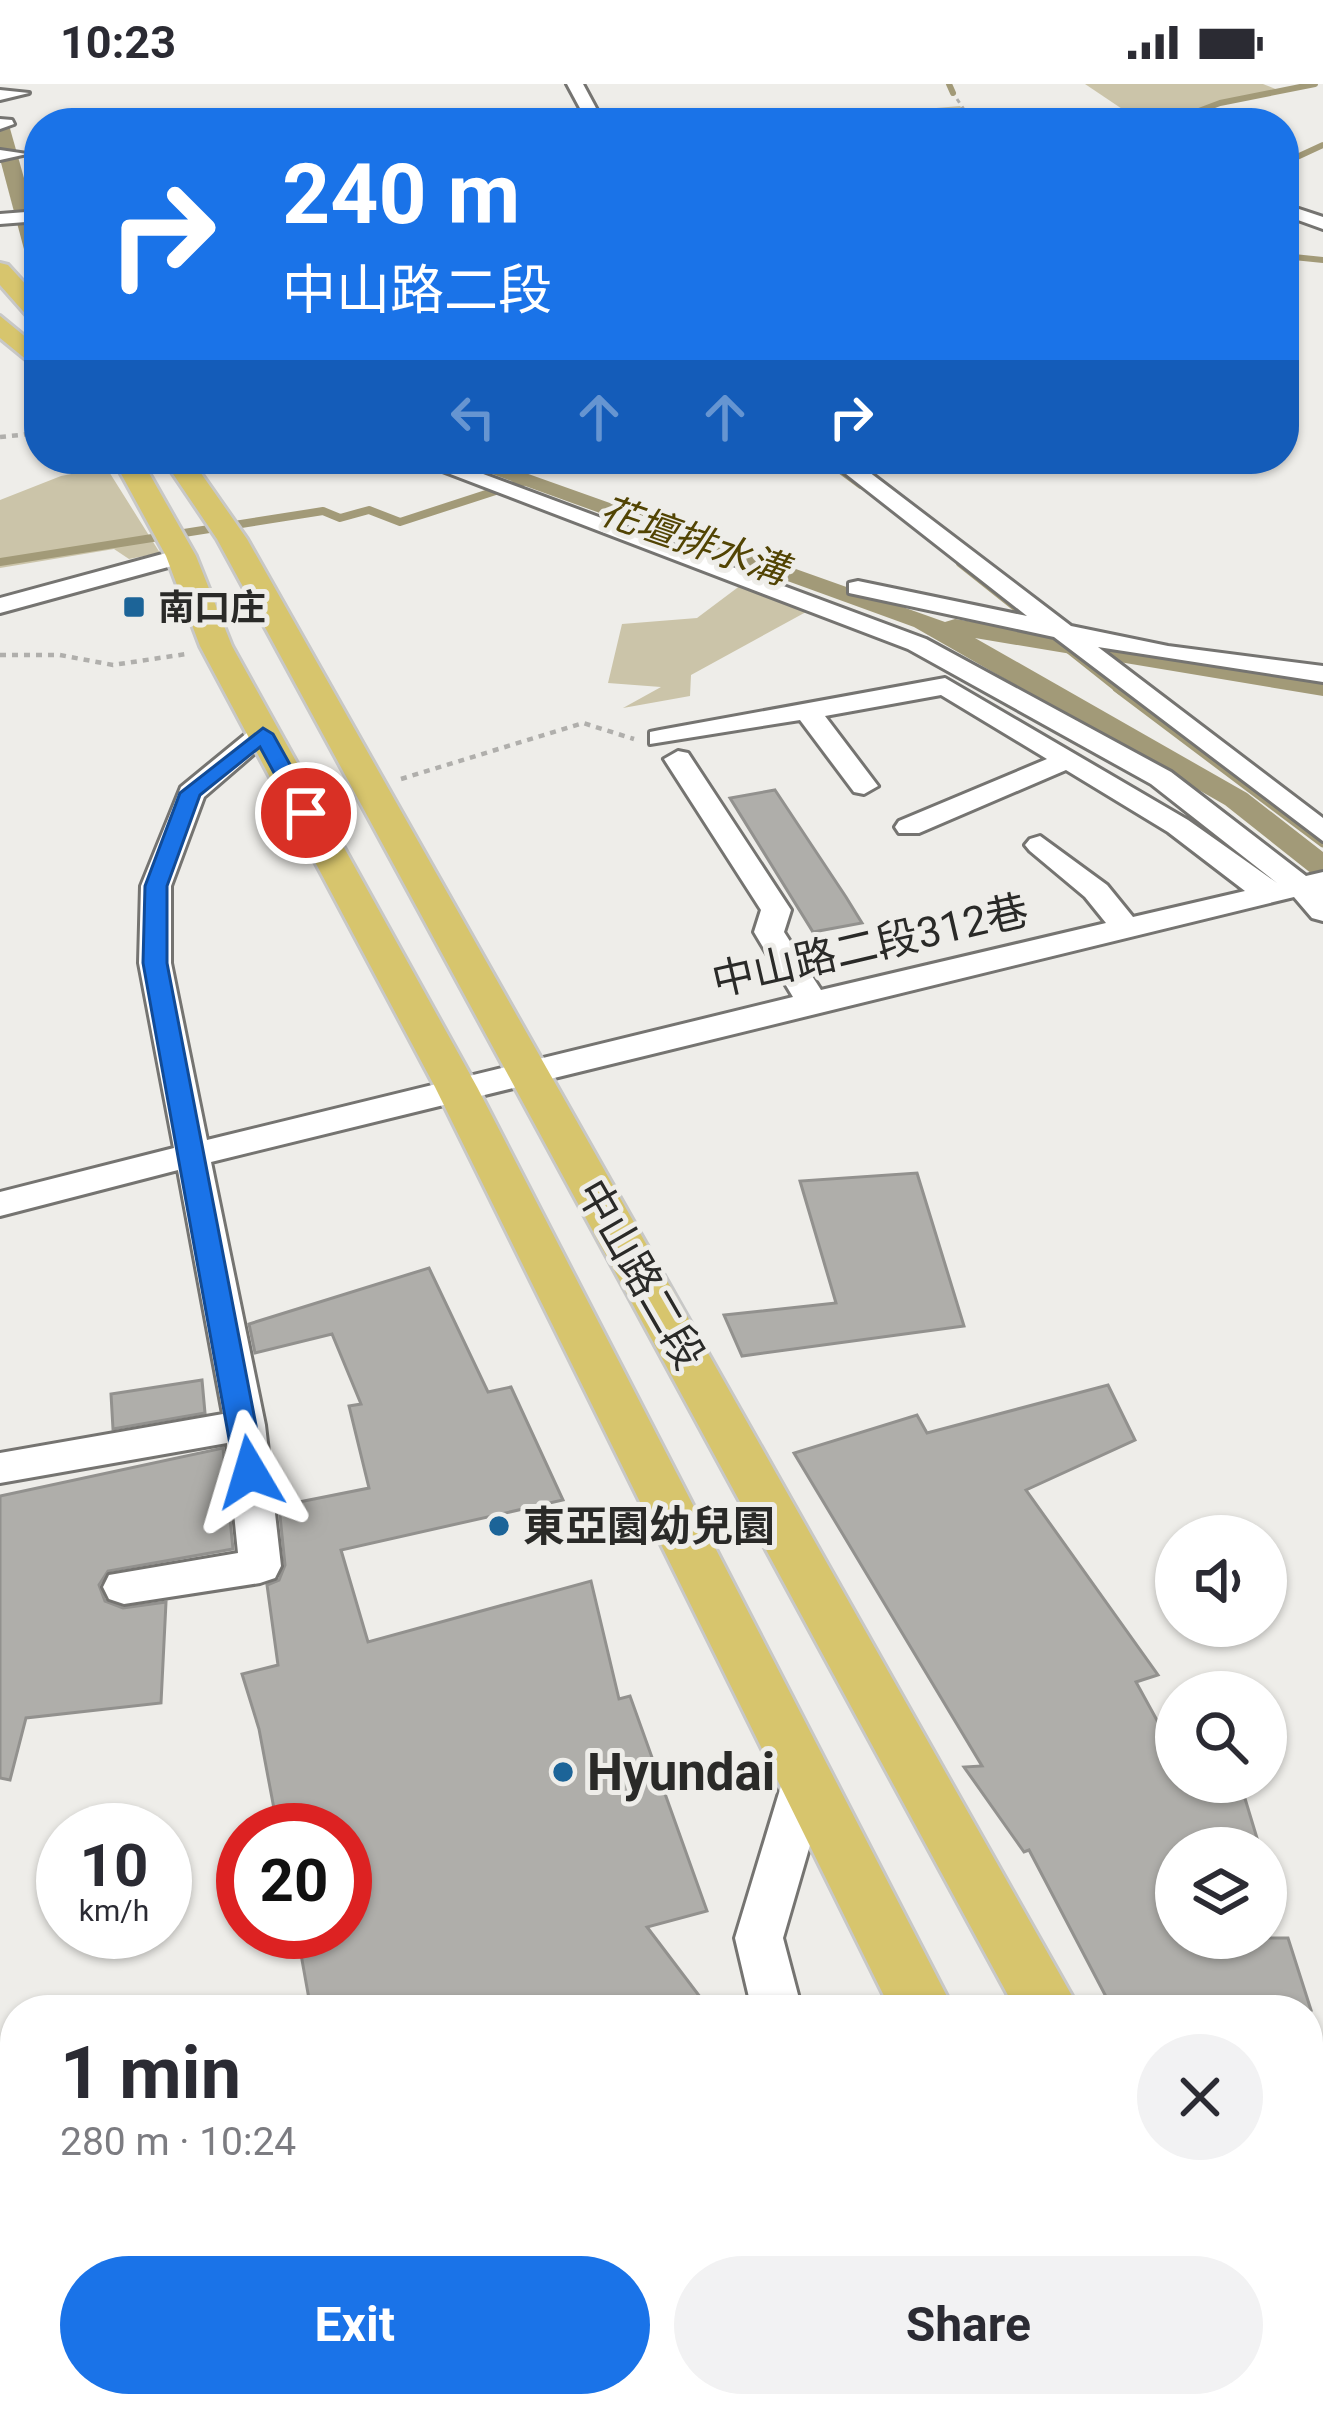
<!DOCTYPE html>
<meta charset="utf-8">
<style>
:root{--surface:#fff;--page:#f2f2f3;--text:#2b2b33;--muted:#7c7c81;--accent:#1a73e8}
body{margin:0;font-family:Roboto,"Noto Sans TC",sans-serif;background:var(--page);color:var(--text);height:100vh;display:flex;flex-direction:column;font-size:45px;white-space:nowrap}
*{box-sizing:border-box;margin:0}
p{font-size:39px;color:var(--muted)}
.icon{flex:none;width:66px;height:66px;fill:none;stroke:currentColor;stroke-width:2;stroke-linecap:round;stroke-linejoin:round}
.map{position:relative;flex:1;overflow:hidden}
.details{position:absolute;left:0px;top:1911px;width:1323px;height:423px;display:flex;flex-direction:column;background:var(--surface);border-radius:48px 48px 0 0;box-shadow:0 3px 9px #0004}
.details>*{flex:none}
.hud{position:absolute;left:24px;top:24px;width:1275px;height:366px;border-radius:48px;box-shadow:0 3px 9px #0004;background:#1a73e8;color:#fff;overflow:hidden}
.fabs{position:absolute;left:1155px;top:1431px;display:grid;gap:24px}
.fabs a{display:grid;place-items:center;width:132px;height:132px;border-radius:50%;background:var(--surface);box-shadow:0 3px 9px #0004;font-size:60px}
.speed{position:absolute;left:36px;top:1719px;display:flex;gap:24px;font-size:60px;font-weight:700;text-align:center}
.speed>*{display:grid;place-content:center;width:156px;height:156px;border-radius:50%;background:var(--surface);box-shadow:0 3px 9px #0004;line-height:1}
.speed small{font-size:30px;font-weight:400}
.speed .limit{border:18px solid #d22;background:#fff;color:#111}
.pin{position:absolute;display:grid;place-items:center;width:102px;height:102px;color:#fff;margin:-51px;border:6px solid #fff;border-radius:50%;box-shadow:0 3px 12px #0007}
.me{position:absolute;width:132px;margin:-66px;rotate:353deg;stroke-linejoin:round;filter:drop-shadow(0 0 9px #0008)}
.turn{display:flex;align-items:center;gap:42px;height:252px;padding:0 60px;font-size:54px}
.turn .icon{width:156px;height:156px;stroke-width:2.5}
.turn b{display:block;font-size:84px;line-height:102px}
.lanes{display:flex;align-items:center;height:114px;padding:0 60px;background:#0003;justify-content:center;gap:60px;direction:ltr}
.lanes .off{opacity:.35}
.round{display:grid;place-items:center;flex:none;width:126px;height:126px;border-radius:63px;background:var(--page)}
.overview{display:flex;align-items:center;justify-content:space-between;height:204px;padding:0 60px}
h1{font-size:72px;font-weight:700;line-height:90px}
.primary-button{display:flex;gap:24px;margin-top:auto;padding:24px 60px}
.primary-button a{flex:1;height:138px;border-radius:72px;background:var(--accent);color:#fff;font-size:48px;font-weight:700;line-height:138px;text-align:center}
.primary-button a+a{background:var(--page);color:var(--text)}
.status{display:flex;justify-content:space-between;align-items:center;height:84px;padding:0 60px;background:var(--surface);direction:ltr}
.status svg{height:33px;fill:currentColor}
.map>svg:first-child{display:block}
</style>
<div class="status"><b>10:23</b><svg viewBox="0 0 49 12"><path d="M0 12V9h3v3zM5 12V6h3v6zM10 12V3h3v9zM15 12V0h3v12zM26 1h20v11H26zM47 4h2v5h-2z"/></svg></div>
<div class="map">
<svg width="1323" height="2332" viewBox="0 0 1323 2332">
<rect width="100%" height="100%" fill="#eeede9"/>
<g fill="#cbc4a9">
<path d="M1085,0H1263L1278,6L1143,39Z"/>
<path d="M960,22L976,39H885L877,29Z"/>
<path d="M106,383L160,469L129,475L114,465L0,484V416L61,392Z"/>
<path d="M741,501L806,528L691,591L690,612L623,624L661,603L608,599L622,540L697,534Z"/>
</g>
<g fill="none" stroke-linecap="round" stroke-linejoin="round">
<g stroke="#a29a78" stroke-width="6">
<path d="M949,0L953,9"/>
<path d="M1167,39L1220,19L1315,0"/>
<path d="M1284,79L1323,61"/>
<path d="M1284,172L1323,176"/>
</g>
<g stroke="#a29a78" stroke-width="8">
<path d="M826,375L861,401"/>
<path d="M0,478L323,427L340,434L369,426L400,438L526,397"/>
<path d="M960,479L1121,607"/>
</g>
<path stroke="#a29a78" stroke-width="9" d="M1117,604L1323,759"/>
<g fill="#a29a78" fill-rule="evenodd">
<path d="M0,36L9,41L39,147V190L29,184L0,75Z"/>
<path d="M451,375H486L945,538L955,535L1323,594V612L975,554L1247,709L1323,768V793L1312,790L1225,721L914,543Z"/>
</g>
</g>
<g fill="#afaeaa" stroke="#92918e" stroke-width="3">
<path d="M775,706L846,813L862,839L813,848L730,714Z"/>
<path d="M917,1089L964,1242L742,1272L724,1231L836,1219L800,1097Z"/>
<path d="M429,1184L488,1308L511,1303L563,1416L341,1466L368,1558L591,1497L619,1615L630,1612L707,1827L647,1843L710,1926H311L297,1848H345V1746H278L259,1645L242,1590L278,1581L267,1501L279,1496L285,1481L279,1422L369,1404L349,1322L361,1320L332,1250L255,1269L249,1240Z"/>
<path d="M202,1296L205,1329L113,1345L111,1310Z"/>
<path d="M1108,1301L1135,1356L1026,1406L1158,1591L1136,1598L1176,1671V1698H1240L1260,1764H1176V1854H1288L1311,1926H1113L1029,1766L1024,1768L964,1683L982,1682L794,1369L917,1331L927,1349Z"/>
<path d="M223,1364L233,1465L108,1487L99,1501L105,1517L123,1524L166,1518L161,1619L26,1634L10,1696L0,1694V1412Z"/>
</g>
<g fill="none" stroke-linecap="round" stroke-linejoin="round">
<g stroke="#757471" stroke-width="6">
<g id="minor">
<path d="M567,0H583L604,39H588Z"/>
<path d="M0,6L29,9L0,16Z"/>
<path d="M0,35L12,36L14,40L0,45Z"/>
<path d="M0,66L27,70L0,76Z"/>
<path d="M1284,120L1323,133V145L1284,131Z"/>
<path d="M39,127V137L0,140V130Z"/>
<path d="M411,375H443L926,555L1171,688L1306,792L1323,788V837L1312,834L1294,813L211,1078L265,1341L281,1482L275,1494L260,1499L124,1520L109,1515L103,1503L109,1491L238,1469L227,1359L0,1399V1369L223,1330L178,1086L0,1132V1108L174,1064L139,879L141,802L181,703L253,644L263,642L277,650L204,713L171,802V879L207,1056L793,913L754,848L761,826L664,675L678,667L688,669L791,826L784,848L821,906L1106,839L1085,813L1030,767L1025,761L1030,755L1040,752L1107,801L1133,833L1245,807L1168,748L1066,686L919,749H899L895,743L899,737L1047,675L941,611L825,632L878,702L864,710L854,708L800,636L650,660V648L660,646L945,594L1188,736L1277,799L1151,700L908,565Z"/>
<path d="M827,375H852L1071,542L1168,562L1323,582V598L1098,563L1323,734V757L1054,553L849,509V499L858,497L1027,532Z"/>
<path d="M181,465L193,472L190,477L0,529V514Z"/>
<path d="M805,1679L821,1685L828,1699L783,1854L802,1926H752L735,1854L782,1699L789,1685Z"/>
<path d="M845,2319H901L905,2332H849Z"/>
</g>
</g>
<g stroke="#c8c8c7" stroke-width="6">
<g id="major">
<path d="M0,179L8,181L39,215V237L30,235L0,201Z"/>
<path d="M0,232L39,264V286L0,254Z"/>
<path d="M113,375H141L196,472L232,562L477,1003L954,1926H891L435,1003L200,562L166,472Z"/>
<path d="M163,375H191L247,455L1080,1926H1016L217,455Z"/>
<path d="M1092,2319H1164L1169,2332H1097Z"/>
<path d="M1229,2319H1302L1307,2332H1234Z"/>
</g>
</g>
<path stroke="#b0afac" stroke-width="3" stroke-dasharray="4.5 4.5" stroke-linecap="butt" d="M957,15L973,39"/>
<g stroke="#b0afac" stroke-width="4.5" stroke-dasharray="6 6" stroke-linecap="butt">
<path d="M0,353L39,349"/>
<path d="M0,571H60L113,581L186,570"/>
<path d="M401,695L583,639L634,655"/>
</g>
<use href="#minor" fill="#fff" fill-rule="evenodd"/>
<use href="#major" fill="#d7c56d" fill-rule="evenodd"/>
</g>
<path fill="#1a73e8" stroke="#114b97" stroke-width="3" d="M263,644L273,650L317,729L298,733L260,663L200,711L167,802V879L265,1388L250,1399L235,1388L143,879L145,802L180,709Z"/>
<g fill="#1c6498" stroke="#eeede9" stroke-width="4.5">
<rect x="122" y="511" width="24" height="24" rx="6"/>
<circle cx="499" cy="1442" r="12"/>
<circle cx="563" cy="1688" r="12"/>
</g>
<g text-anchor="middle" stroke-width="10" stroke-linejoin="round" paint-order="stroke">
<g font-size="36" font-weight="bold" fill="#2a2a28" stroke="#eeede9" text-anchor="start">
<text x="158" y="536">南口庄</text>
</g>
<g font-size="39" font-style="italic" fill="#524403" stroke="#eeede9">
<text transform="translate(694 456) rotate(19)" y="14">花壇排水溝</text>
</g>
<g font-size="42" fill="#2a2a28" stroke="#eeede9">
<text transform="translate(870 861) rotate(-13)" y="15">中山路二段312巷</text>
<text transform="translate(641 1190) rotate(60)" y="15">中山路二段</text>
</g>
<g font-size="42" font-weight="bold" fill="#2a2a28" stroke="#eeede9" text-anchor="start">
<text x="523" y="1457">東亞園幼兒園</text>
</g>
<g font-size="51" font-weight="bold" fill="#2a2a28" stroke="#eeede9" text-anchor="start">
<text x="587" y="1706">Hyundai</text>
</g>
</g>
</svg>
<div class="fabs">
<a><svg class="icon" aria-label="sound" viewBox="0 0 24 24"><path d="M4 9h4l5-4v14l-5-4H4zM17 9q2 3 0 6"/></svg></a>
<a><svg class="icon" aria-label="search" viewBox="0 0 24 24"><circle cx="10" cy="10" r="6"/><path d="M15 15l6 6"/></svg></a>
<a><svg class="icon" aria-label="layers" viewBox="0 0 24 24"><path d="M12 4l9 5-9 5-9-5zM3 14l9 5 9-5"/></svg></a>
</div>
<div class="speed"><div>10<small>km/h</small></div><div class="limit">20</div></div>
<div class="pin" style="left:306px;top:729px;background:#d93025"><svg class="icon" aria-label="arrive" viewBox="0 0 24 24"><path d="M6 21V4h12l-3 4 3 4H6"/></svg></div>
<svg class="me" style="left:250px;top:1388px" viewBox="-20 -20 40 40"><path d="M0-17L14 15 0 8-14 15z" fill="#1a73e8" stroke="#fff" stroke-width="4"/></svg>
<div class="hud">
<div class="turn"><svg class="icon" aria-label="right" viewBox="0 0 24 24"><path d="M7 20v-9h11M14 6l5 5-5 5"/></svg><div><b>240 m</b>中山路二段</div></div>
<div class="lanes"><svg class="icon off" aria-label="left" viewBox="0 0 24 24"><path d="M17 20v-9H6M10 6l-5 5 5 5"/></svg><svg class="icon off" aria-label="ahead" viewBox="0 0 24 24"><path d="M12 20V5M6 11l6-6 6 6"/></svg><svg class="icon off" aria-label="ahead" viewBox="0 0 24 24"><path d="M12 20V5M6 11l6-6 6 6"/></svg><svg class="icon" aria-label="right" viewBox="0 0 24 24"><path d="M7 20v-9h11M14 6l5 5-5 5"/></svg></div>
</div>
<section class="details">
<div class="overview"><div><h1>1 min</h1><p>280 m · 10:24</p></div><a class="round"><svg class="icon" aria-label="close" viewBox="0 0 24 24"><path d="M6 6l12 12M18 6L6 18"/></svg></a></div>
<div class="primary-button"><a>Exit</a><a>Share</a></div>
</section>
</div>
